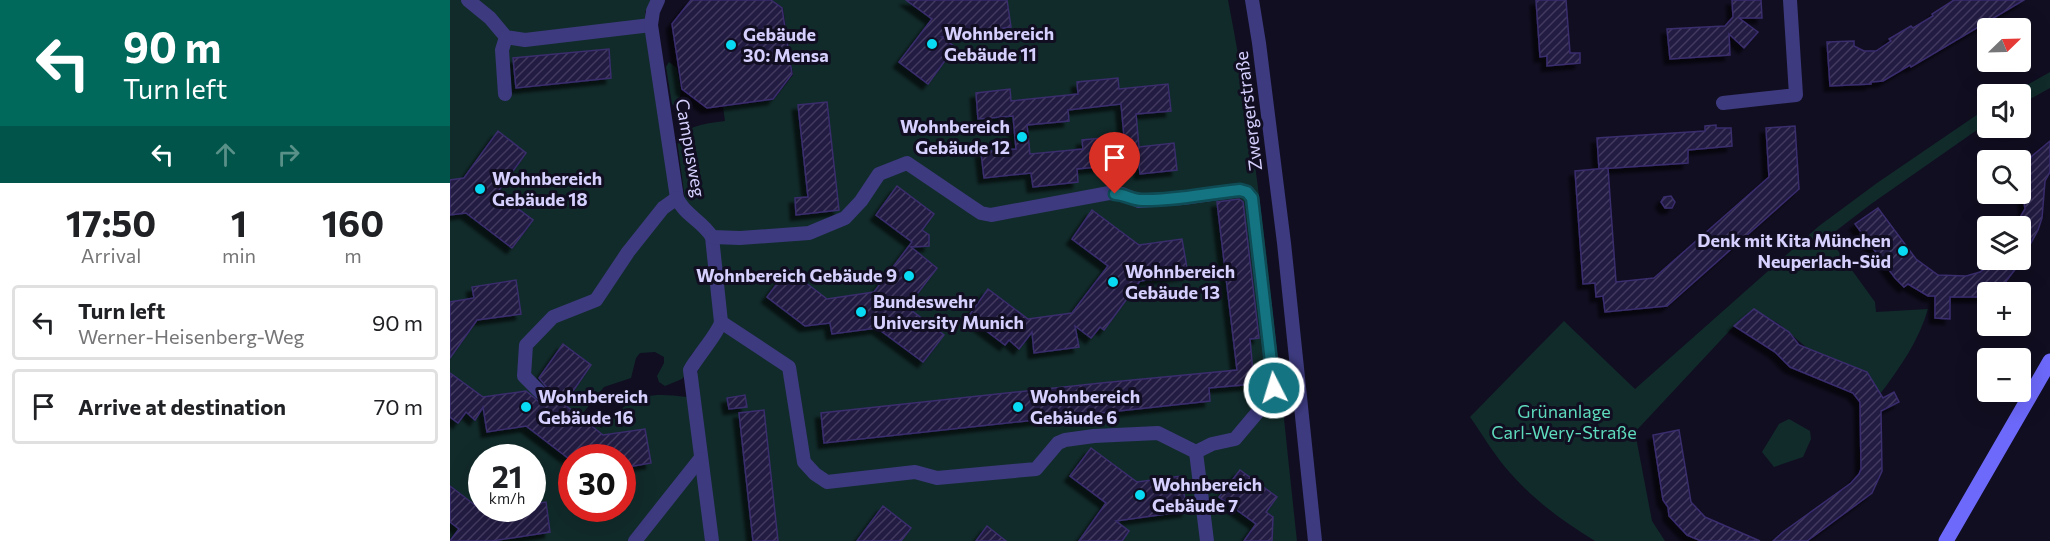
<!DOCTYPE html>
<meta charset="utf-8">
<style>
:root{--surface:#fff;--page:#f6f6f6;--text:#202124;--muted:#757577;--line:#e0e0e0}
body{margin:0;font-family:Commissioner,sans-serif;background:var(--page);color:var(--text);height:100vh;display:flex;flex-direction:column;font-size:22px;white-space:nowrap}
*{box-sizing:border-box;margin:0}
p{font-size:20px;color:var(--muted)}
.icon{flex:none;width:33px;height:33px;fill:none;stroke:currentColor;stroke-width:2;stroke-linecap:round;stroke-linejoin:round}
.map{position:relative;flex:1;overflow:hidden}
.side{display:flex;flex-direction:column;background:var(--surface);width:450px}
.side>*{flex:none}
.banner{background:#00695c;color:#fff;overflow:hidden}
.needle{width:39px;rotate:67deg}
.controls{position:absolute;left:1527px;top:18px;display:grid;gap:12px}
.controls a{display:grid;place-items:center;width:54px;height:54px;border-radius:6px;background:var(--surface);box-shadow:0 6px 24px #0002;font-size:30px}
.speed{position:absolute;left:18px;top:444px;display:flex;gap:12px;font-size:30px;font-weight:700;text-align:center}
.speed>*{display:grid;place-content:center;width:78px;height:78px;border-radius:50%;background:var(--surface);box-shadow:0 6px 24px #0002;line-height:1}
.speed small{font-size:15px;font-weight:400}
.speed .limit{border:9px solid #d22;background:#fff;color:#111}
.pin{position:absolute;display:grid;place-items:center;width:51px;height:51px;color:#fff;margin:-62px -26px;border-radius:50% 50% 50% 0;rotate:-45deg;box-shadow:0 0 6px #0007}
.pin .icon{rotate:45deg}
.me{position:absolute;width:66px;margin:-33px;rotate:355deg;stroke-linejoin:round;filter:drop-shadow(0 0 4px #0008)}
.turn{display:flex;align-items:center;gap:21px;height:126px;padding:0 24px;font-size:27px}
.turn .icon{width:78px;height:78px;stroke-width:2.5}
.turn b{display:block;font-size:42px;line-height:51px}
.lanes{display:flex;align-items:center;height:57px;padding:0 24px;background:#0003;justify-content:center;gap:30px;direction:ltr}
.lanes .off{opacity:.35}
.eta{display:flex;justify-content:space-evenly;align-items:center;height:102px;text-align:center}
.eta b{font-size:36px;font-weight:700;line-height:42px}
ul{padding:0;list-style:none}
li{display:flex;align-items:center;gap:18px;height:75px;margin:0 12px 9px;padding:0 12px;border:3px solid var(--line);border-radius:6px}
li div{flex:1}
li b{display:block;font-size:22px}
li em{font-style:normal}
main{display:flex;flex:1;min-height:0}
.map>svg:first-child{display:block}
</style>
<main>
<section class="side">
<div class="banner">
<div class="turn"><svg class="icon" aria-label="left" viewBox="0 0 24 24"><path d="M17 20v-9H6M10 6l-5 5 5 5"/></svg><div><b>90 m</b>Turn left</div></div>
<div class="lanes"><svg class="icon" aria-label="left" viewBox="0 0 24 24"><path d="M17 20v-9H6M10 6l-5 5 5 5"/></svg><svg class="icon off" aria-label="ahead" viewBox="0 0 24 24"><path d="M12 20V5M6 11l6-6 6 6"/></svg><svg class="icon off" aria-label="right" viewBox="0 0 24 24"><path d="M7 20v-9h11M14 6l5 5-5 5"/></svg></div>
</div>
<div class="eta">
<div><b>17:50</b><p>Arrival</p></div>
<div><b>1</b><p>min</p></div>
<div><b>160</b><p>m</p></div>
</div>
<ul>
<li><svg class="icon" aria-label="left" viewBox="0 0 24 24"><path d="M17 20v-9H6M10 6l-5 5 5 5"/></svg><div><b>Turn left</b><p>Werner-Heisenberg-Weg</p></div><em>90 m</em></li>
<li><svg class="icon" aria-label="arrive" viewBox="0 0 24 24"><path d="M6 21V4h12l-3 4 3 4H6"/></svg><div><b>Arrive at destination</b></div><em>70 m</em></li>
</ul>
</section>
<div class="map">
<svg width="1600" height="541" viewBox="0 0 1600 541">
<defs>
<pattern id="building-hatch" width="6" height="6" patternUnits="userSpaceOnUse" patternTransform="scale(1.5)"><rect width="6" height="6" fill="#231b42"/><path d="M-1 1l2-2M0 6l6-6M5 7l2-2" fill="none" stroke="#423b5e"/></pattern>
<filter id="shadow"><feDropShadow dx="-5.5" dy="5.5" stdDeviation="1.5" flood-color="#0009"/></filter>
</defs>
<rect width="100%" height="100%" fill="#110e21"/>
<g fill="#112b2a" fill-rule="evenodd">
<path d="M0,0H202L200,9L195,11L221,189L226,210L251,229L255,236L267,323L241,355L238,362L237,373L232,379L215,386L209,382L207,376L214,363V357L205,352L190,353L186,358L181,378L154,387L133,413L151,428C181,397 193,391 237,397L258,541H0ZM32,458H82V508H32ZM122,458H172V508H122Z"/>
<path d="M322,0H778C813,178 827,361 847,541H266L246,376C252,360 262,341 277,330L268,256L235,199L227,140C235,125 260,123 275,121L273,107L323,100L343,75L333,8Z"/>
<path d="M219,62L227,68C229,81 235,96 225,107L222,104L216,67Z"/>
<path d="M1600,72V88L1571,104L1570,94H1561Z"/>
<path d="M1537,108V123L1421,204L1378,237L1425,302L1426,312L1478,309C1469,340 1450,368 1430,394L1417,372L1357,348L1329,324L1304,309L1284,326L1185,432L1202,521L1215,541H1145C1112,521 1080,497 1055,467C1042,451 1032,434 1020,417L1114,321L1185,389L1369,226L1427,183Z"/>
<path d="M1339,419L1360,431L1361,439L1353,457L1324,467L1312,452L1329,424Z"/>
</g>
<g fill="url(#building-hatch)" stroke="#3a2d6d" stroke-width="1.5" fill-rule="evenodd" filter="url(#shadow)">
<path d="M241,0H321L332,8L342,74L323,99L257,108L232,89L222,24Z"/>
<path d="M456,0H557L561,27L492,37L505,47L478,84L449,62L482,19Z"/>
<path d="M1086,0H1116L1120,53H1130V63L1097,66V56L1090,57Z"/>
<path d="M1282,0H1311L1312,18H1289L1308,32L1294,48L1279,34L1280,55L1220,59L1217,29L1275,26L1283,17Z"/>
<path d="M1504,0H1574L1461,67L1460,65L1433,81L1421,82V84L1380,86L1377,42L1404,41V46L1414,51H1426L1441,41L1439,39L1461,26L1463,28L1483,16L1482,14Z"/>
<path d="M159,49L161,78L66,88L63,58Z"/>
<path d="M668,78L669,89L718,84L721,111L686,114L689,147L724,143L727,170L690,174L689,163L627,169L628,182L583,187L581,173L534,178L531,152L566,149L563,116L528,119L526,93L560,89L561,101L628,94L627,82ZM671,104L674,136L632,140L633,149L580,154L577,125L619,121L618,110Z"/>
<path d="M377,102L389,210L346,215L345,198L358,197L348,105Z"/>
<path d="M1266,125V128H1281L1282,146L1238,150V163L1149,169L1147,138L1255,131V126Z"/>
<path d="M1345,126L1349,189L1217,306L1155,312L1153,296L1146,297L1145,283L1133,284L1125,171L1158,168L1166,282L1204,278L1319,177L1316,128Z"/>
<path d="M48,131L76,153L47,193L83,220L62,248L16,213L0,215V180L14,178Z"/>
<path d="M1600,141V172L1595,181L1592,218L1588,230L1570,263L1554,284L1544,292H1538V294L1532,297H1500V319L1485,318V296H1478L1458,284L1454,287L1445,278L1405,224L1428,208L1466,259L1488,275L1516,276L1530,272L1546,260H1570V226H1565L1575,209L1573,194L1575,169L1582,156Z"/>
<path d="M447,186L484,214L472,230L479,235V246L461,247L487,268L457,307L494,335L473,362L427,328L382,334L380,323L355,326L317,297L338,269L377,299L424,292L462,242L426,215Z"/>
<path d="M1221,196L1225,202L1222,208H1215L1211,202L1214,197Z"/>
<path d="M789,199L793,202L809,338L800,339L804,384L759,388L760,401L374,443L371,413L651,383L787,370L767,202Z"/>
<path d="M642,210L689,245L732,239L738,274L690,281L654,330L650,327L641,338L625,326L629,347L584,353L582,332L569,349L559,340L555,345L518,317L538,289L578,319L622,313L658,266L622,239Z"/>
<path d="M66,280L71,314L27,320L0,358V302L24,298L22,287Z"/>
<path d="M1304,309L1339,332L1349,345L1417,372L1433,398L1444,392L1449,402L1431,411L1432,471L1422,493L1357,541H1323L1333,532L1401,483L1409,474L1411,469L1410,402L1403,393L1340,367L1325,352L1284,326Z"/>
<path d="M113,344L141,365L114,404L153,435L195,429L201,463L172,468V458H141L135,455L133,458H118L76,426L37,432L33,407L25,420L16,412L8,423L0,417V373L33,397L76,391L88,401L97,400L99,390L89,378Z"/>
<path d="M295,395L297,407L279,409L277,398Z"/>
<path d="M314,410L328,541H303L289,413Z"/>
<path d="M1229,430L1241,502L1255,517L1310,541H1251L1237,535L1219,516L1218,507L1213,500L1203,435Z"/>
<path d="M641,448L687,482L731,476L737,511L666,521L679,531L672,541H629L656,503L620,476Z"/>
<path d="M790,470L827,497L816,512L823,517L822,541H794L806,524L769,497Z"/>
<path d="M0,486L34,512L56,508H82V504L96,502L100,532L42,541H0L9,529L0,522Z"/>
<path d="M433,506L461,528L451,541H407Z"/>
<path d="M537,526L556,541H526Z"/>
</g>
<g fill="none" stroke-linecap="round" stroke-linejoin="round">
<g stroke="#3d3a7f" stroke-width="14">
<path d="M18,0L40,18L56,37L75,40L201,25"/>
<path d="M208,0L203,11L201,25L227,198C234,215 253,221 262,237L271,322C269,332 247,357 240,370L262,541"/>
<path d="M802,0L809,43L834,243L865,541"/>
<path d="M55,94L52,50L56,37"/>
<path d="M1273,103L1346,95L1340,0"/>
<path d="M262,237L290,238L359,233L395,218L411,201L429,174L457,163L522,207L531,213L541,215L659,193L672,194L689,201L733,198L790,190L797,192L802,198L824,388L817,401L785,439L762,444L746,452L708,433L644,436L615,440L608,443L586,469L487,478L465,472L377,482L365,474L354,462L339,367L271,322"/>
<path d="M91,393L74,376L76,345L103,317L146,300L178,252L213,208L227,198"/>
<path d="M746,452L757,541"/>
<path d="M185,541L250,459"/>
</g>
<path stroke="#6d69fb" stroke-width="15" d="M1496,541L1600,361"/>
</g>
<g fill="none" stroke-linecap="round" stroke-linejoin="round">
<g stroke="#0e4b54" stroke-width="15">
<path id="route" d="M665,194C674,194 682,200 692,200C725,201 757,193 790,190L797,192L802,198L824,388"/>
</g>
<use href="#route" stroke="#157481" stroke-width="10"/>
</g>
<g fill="#07daf2" stroke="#110e21" stroke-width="2">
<circle cx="482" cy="44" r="6"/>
<circle cx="281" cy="45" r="6"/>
<circle cx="572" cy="137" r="6"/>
<circle cx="30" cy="189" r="6"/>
<circle cx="1453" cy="251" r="6"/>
<circle cx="459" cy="276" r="6"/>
<circle cx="663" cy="282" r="6"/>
<circle cx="411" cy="312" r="6"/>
<circle cx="76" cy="407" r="6"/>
<circle cx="568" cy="407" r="6"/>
<circle cx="690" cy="495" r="6"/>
</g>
<g text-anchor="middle" stroke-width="6" stroke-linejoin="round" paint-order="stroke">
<g font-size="18" font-weight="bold" fill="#d5d0fe" stroke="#110e21" text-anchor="start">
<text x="494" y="40">Wohnbereich<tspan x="494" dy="21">Gebäude 11</tspan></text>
<text x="293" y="41">Gebäude<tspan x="293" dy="21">30: Mensa</tspan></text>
<text x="560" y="133" text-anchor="end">Wohnbereich<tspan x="560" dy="21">Gebäude 12</tspan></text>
<text x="42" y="185">Wohnbereich<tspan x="42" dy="21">Gebäude 18</tspan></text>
<text x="1441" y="247" text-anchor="end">Denk mit Kita München<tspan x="1441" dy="21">Neuperlach-Süd</tspan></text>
<text x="675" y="278">Wohnbereich<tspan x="675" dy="21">Gebäude 13</tspan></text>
<text x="447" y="282" text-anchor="end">Wohnbereich Gebäude 9</text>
<text x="423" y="308">Bundeswehr<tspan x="423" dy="21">University Munich</tspan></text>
<text x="88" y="403">Wohnbereich<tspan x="88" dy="21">Gebäude 16</tspan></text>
<text x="580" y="403">Wohnbereich<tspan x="580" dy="21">Gebäude 6</tspan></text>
<text x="702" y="491">Wohnbereich<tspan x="702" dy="21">Gebäude 7</tspan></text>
</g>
<g font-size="18" fill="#d5d0fe" stroke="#110e21">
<text transform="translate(799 111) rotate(-97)" y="6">Zwergerstraße</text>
<text transform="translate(240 148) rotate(80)" y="6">Campusweg</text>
</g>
<g font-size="18" fill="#5edbbc" stroke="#110e21">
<text x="1114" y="418">Grünanlage<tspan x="1114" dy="21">Carl-Wery-Straße</tspan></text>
</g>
</g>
</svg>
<div class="controls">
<a><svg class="needle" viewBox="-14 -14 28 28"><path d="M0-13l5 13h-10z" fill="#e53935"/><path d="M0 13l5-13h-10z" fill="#757577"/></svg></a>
<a><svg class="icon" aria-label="sound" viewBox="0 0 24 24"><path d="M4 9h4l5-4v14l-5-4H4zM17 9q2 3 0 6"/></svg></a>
<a><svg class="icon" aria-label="search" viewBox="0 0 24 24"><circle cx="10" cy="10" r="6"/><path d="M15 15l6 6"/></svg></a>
<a><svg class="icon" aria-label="layers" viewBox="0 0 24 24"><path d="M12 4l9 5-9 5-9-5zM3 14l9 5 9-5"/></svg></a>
<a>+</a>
<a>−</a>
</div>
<div class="speed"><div>21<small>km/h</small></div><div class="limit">30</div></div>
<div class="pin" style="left:665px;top:194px;background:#d93025"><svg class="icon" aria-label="arrive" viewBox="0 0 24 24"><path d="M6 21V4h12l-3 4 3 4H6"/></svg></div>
<svg class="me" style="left:824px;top:388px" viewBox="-20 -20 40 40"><circle r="17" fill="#157481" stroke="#fff" stroke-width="3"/><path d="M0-11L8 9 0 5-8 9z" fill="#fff"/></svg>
</div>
</main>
